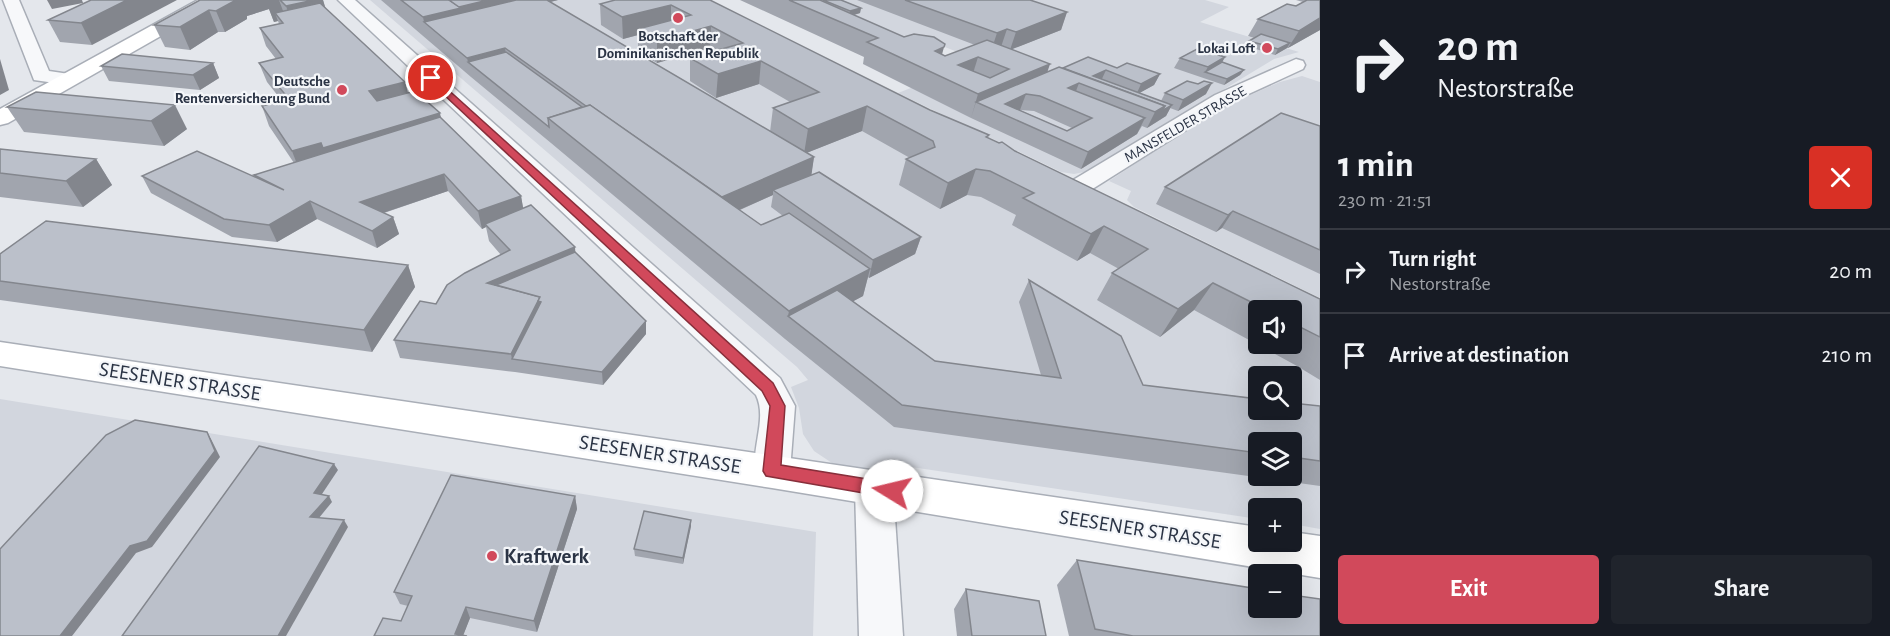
<!DOCTYPE html>
<meta charset="utf-8">
<style>
:root{--surface:#171b24;--page:#20242c;--text:#f1f3f6;--muted:#9ea1a6;--line:#363941;--accent:#d1495b}
body{margin:0;font-family:"Alegreya Sans",sans-serif;background:var(--page);color:var(--text);height:100vh;display:flex;flex-direction:column;font-size:22px;white-space:nowrap}
*{box-sizing:border-box;margin:0}
p{font-size:20px;color:var(--muted)}
.icon{flex:none;width:33px;height:33px;fill:none;stroke:currentColor;stroke-width:2;stroke-linecap:round;stroke-linejoin:round}
.map{position:relative;flex:1;overflow:hidden}
.drawer{display:flex;flex-direction:column;background:var(--surface);width:570px}
.drawer>*{flex:none}
.top-card{background:#171b24;color:var(--text);overflow:hidden}
.tools{position:absolute;left:1248px;top:300px;display:grid;gap:12px}
.tools a{display:grid;place-items:center;width:54px;height:54px;border-radius:6px;background:var(--surface);box-shadow:0 6px 24px #0002;font-size:30px}
.pin{position:absolute;display:grid;place-items:center;width:51px;height:51px;color:#fff;margin:-26px;border:3px solid #fff;border-radius:50%;box-shadow:0 2px 6px #0007}
.me{position:absolute;width:66px;margin:-33px;rotate:279deg;stroke-linejoin:round;filter:drop-shadow(0 0 4px #0008)}
.turn{display:flex;align-items:center;gap:21px;height:126px;padding:0 18px;font-size:27px}
.turn .icon{width:78px;height:78px;stroke-width:2.5}
.turn b{display:block;font-size:42px;line-height:51px}
.round{display:grid;place-items:center;flex:none;width:63px;height:63px;border-radius:6px;background:var(--page)}
.summary{display:flex;align-items:center;justify-content:space-between;height:102px;padding:0 18px}
h1{font-size:36px;font-weight:700;line-height:45px}
.button{display:flex;gap:12px;margin-top:auto;padding:12px 18px}
.button a{flex:1;height:69px;border-radius:6px;background:var(--accent);color:#fff;font-size:24px;font-weight:700;line-height:69px;text-align:center}
.button a+a{background:var(--page);color:var(--text)}
ul{padding:0;list-style:none}
li{display:flex;align-items:center;gap:18px;height:84px;padding:0 18px;border-top:2px solid var(--line)}
li div{flex:1}
li b{display:block;font-size:22px}
li em{font-style:normal}
main{display:flex;flex:1;min-height:0}
.map>svg:first-child{display:block}
</style>
<main>
<div class="map">
<svg width="1320" height="636" viewBox="0 0 1320 636">
<rect width="100%" height="100%" fill="#e4e7ec"/>
<g fill="#d2d6de" fill-rule="evenodd">
<path d="M370,0H686L1320,320V529L1292,524V508H1258V519L898,465L897,474L890,476L845,468L832,463L814,451L803,434L799,408L791,387L808,380L797,367ZM1258,310H1292V344H1258ZM1258,376H1292V410H1258ZM1258,442H1292V476H1258Z"/>
<path d="M814,0H1205L1229,7L1200,22L1299,52L1274,59L1089,171L1074,174L1061,172L898,93L980,61L915,35L905,39Z"/>
<path d="M1302,76L1320,82V298L1134,207L1127,200L1131,191L1109,181L1218,109L1280,82Z"/>
<path d="M0,399L816,532L813,636H0Z"/>
</g>
<g fill="none" stroke-linecap="round" stroke-linejoin="round">
<g stroke="#a9aeb7" stroke-width="3">
<g id="street">
<path d="M3,0H19L49,71L76,75L79,79L76,83L69,85L34,80Z"/>
<path d="M338,0H355L780,378L795,406L790,471L785,482L772,486L759,482C746,455 769,422 756,395Z"/>
<path d="M1296,59L1303,61L1305,65L1303,69L1229,103L1086,193L1077,195L1068,193L1065,188L1068,183L1215,95Z"/>
<path d="M874,472L887,477L893,488L903,636H859L855,488L861,477Z"/>
</g>
</g>
<g stroke="#a9aeb7" stroke-width="3">
<g id="secondary">
<path d="M198,0H220L217,4L8,123L0,125V109Z"/>
<path d="M0,342L1258,527V542H1292V532L1320,536V578L772,488L0,366Z"/>
</g>
</g>
<use href="#street" fill="#f7f8fa" fill-rule="evenodd"/>
<use href="#secondary" fill="#fff" fill-rule="evenodd"/>
</g>
<g fill="#a1a5ae" fill-rule="evenodd">
<path d="M91,0L92,45L60,42L48,20Z"/>
<path d="M200,0H323L325,8L405,82L408,93L440,113V117L521,196L523,208L575,247V252L646,321V334L603,385L515,372L400,358L394,340L436,304L501,255L489,241L486,227L482,229L448,191L384,213L393,217L399,234L377,248L317,219L277,242L232,237L151,193L142,176L255,177L254,175L294,163L269,126L262,106L282,101L267,82L259,63L276,59L266,46L260,28L279,24L278,21L274,22L269,9L247,16V19L225,32H218L190,50L165,47L154,25Z"/>
<path d="M381,0H558L550,2L770,132L773,108L790,102L759,84L716,98L690,81V58L715,51L710,48L657,63L638,52V35L623,39L601,25L600,4L710,0L930,110L989,135L988,138L1320,299V380L1297,366L1194,310L1160,337L1097,300L1112,273L1119,269L1090,253L1077,261L1012,225L1016,215L981,197L967,195L940,209L899,185L906,159L910,158L862,131L806,153L814,157L811,175L921,237L915,254L869,278L868,277L863,296L853,301L935,361L1041,375L1019,302L1029,280L1143,385L1320,406V486L894,427L785,339L551,143L471,77ZM773,195L771,207L783,216L761,225L740,210ZM1258,310H1292V344H1258ZM1258,442H1292V476H1258Z"/>
<path d="M740,0H841L861,8L860,13L854,15L945,56L975,45L857,0H1030L1067,12L1061,30L1012,49L1048,72L1063,68H1117L1160,74L1154,85L1139,93L1161,101L1165,93L1206,94L1178,111L1170,108L1166,116L1147,128L1142,126L1137,134L1081,169L971,118L863,64L864,57ZM1020,110L1034,111L1072,128L1067,131Z"/>
<path d="M1296,0H1320V30L1288,48H1287L1275,55L1246,46L1249,41L1254,38L1248,36L1258,19L1296,6L1303,2Z"/>
<path d="M1225,57L1222,62L1244,70L1240,75L1224,85L1174,68L1180,58Z"/>
<path d="M213,63L219,78L200,90L109,81L101,66Z"/>
<path d="M36,92L187,129L164,146L24,132L7,107Z"/>
<path d="M1320,126V274L1222,228L1216,232L1156,204L1165,187Z"/>
<path d="M0,149L96,159L112,185L83,207L0,197Z"/>
<path d="M0,254L408,265L415,287L372,352L0,300Z"/>
<path d="M575,496L577,509L537,632L470,618L463,635L401,621L408,606L400,604L394,592Z"/>
<path d="M691,526L683,564L635,556L634,549Z"/>
<path d="M1077,560L1320,636H1069L1057,585Z"/>
<path d="M966,589L1046,636H957L954,609Z"/>
</g>
<g fill="#83868d">
<path d="M47,0H82L83,3L52,9Z"/>
<path d="M127,0H177L92,45L81,23Z"/>
<path d="M236,0H279L286,19L275,13L278,21L274,22L269,9L247,16V19L225,32L216,11Z"/>
<path d="M314,0H323L329,19L293,27L286,6Z"/>
<path d="M488,0H558L464,24L424,22L423,17L455,8Z"/>
<path d="M671,5V26L638,29V35L623,39L622,17Z"/>
<path d="M861,8L860,13L850,16V11Z"/>
<path d="M209,10L218,32L190,50L180,27Z"/>
<path d="M1067,12L1061,30L1010,50L1016,32Z"/>
<path d="M1320,18V30L1288,48L1299,31Z"/>
<path d="M711,26L710,48L657,63V41Z"/>
<path d="M1007,29L1001,47L991,51L997,33Z"/>
<path d="M1290,43L1287,48L1275,55L1278,49Z"/>
<path d="M944,47L938,70L935,51Z"/>
<path d="M505,48L508,66L468,62L467,58Z"/>
<path d="M978,57L971,80L958,65Z"/>
<path d="M1225,57L1219,68L1205,72L1208,67Z"/>
<path d="M0,59L9,90L0,95Z"/>
<path d="M761,61L759,84L716,98L718,74Z"/>
<path d="M213,63L219,78L200,90L193,75Z"/>
<path d="M1050,64L1042,88L976,102L971,118L978,94Z"/>
<path d="M1106,70L1101,81L1093,76Z"/>
<path d="M1244,70L1240,75L1224,85L1227,79Z"/>
<path d="M1160,74L1154,85L1136,95L1141,84Z"/>
<path d="M405,82L410,101L374,110L369,91Z"/>
<path d="M1079,83L1073,99L1068,88Z"/>
<path d="M1212,83L1206,94L1178,111L1183,100Z"/>
<path d="M1026,94L1020,110L1007,116L1005,104Z"/>
<path d="M175,105L187,129L164,146L151,121Z"/>
<path d="M1172,105L1166,116L1147,128L1155,112L1165,106Z"/>
<path d="M867,106L862,131L804,154L808,129Z"/>
<path d="M440,113L444,133L300,172L292,151L321,143Z"/>
<path d="M1145,118L1137,134L1081,169L1088,152Z"/>
<path d="M814,157L811,178L773,190V195L716,220L717,199Z"/>
<path d="M96,159L112,185L83,207L66,181Z"/>
<path d="M976,169L967,195L940,209L948,183Z"/>
<path d="M444,174L448,191L365,219L360,202Z"/>
<path d="M521,196L524,213L485,224L486,227L482,229L478,211Z"/>
<path d="M310,201L317,219L277,242L269,225Z"/>
<path d="M1233,211L1222,228L1216,232L1228,215Z"/>
<path d="M393,217L399,234L377,248L372,231Z"/>
<path d="M1104,226L1090,253L1077,261L1091,234Z"/>
<path d="M921,237L915,254L869,278L873,260Z"/>
<path d="M575,247L576,265L509,294L487,283Z"/>
<path d="M408,265L415,287L372,352L364,330Z"/>
<path d="M870,269L863,296L804,328L788,316L789,311Z"/>
<path d="M1213,283L1194,310L1160,337L1178,309Z"/>
<path d="M540,297L543,314L512,359L511,354Z"/>
<path d="M646,321V334L603,385L602,372Z"/>
<path d="M207,432L211,439L220,457L152,547L136,553L72,636H60Z"/>
<path d="M334,464L338,470L318,500L314,493Z"/>
<path d="M329,496L332,502L314,524L310,517Z"/>
<path d="M575,496L577,509L537,632L534,621Z"/>
<path d="M344,520L348,527L286,636H278Z"/>
<path d="M691,520V526L683,564V558Z"/>
<path d="M466,607L470,618L463,636L455,634Z"/>
</g>
<g fill="#bbc0ca" stroke="#83868d" stroke-width="1.5" fill-rule="evenodd">
<path d="M91,0H127L81,23L48,20Z"/>
<path d="M200,0H236L216,11L209,10L180,27L154,25Z"/>
<path d="M280,0H314L286,6Z"/>
<path d="M401,0H449L461,8L423,17Z"/>
<path d="M449,0H488L459,7Z"/>
<path d="M516,0H547L814,157L722,197L590,105L586,106L505,48L467,58L424,22Z"/>
<path d="M615,0H710L930,110L989,135L986,137L999,143L1002,142L1015,151L1320,299V337L1292,323V310H1267L1213,283L1178,309L1112,273L1148,249L1104,226L1091,234L1023,198L1034,193L990,171L976,169L948,183L906,159L935,147L933,141L867,106L808,129L773,108L819,92L761,61L718,74L690,58L743,43L711,26L657,41L638,29L691,15L671,5L622,17L600,4Z"/>
<path d="M789,0H820L904,37L914,34L934,37L945,44L944,47L935,51L945,56L987,40L1050,64L978,94L867,42L878,38ZM978,57L1009,69L990,78L958,65Z"/>
<path d="M823,0H841L861,8L850,11Z"/>
<path d="M905,0H1030L1067,12L1016,32L1007,29L997,33Z"/>
<path d="M1307,0H1320V18L1299,31L1258,19L1287,4L1296,6Z"/>
<path d="M320,3L405,82L369,91L377,101L415,91L440,113L323,148L321,143L292,151L262,106L289,99L259,63L283,57L260,28L283,23L275,13Z"/>
<path d="M1261,34L1290,43L1278,49L1249,41Z"/>
<path d="M1197,49L1225,57L1208,67L1180,58Z"/>
<path d="M506,52L582,107L548,118L549,127L468,62Z"/>
<path d="M122,54L213,63L193,75L101,66Z"/>
<path d="M1088,57L1117,68L1127,63L1160,74L1141,84L1106,70L1093,76L1172,105L1162,111L1165,106L1063,68Z"/>
<path d="M1222,62L1244,70L1227,79L1205,72Z"/>
<path d="M1059,67L1165,106L1155,112L1079,83L1068,88L1145,118L1088,152L976,102ZM1026,94L1040,96L1092,118L1067,131L1005,104Z"/>
<path d="M1187,81L1198,84L1204,81L1212,83L1183,100L1165,93Z"/>
<path d="M36,92L175,105L151,121L7,107Z"/>
<path d="M590,105L761,225L789,213L870,269L789,311L548,118Z"/>
<path d="M1281,113L1320,126V250L1233,211L1228,215L1165,187Z"/>
<path d="M440,117L521,196L478,211L444,174L360,202L393,217L372,231L310,201L269,225L224,219L142,176L197,151L284,190L254,175Z"/>
<path d="M0,149L96,159L66,181L0,173Z"/>
<path d="M819,172L921,237L873,260L773,190Z"/>
<path d="M531,205L575,247L487,283L540,297L511,354L394,340L420,301L436,304L447,285L465,273L510,250L485,224Z"/>
<path d="M46,221L408,265L364,330L0,281V254Z"/>
<path d="M575,252L646,321L602,372L512,359L541,302L538,301L540,297L496,285Z"/>
<path d="M1029,280L1121,336L1143,385L1258,399V410H1292V403L1320,406V461L1292,457V442H1258V453L902,405L788,316L837,290L935,361L1061,378Z"/>
<path d="M135,420L207,432L215,451L147,541L130,546L60,636H0V549L106,435Z"/>
<path d="M259,446L334,464L314,493L329,496L310,517L344,520L278,636H122Z"/>
<path d="M451,475L575,496L534,621L466,607L455,634L467,636H374L383,618L401,621L412,596L394,592Z"/>
<path d="M644,511L691,520L683,558L634,549Z"/>
<path d="M1077,560L1258,589V608H1292V595L1320,599V636H1133L1095,629Z"/>
<path d="M966,589L1039,601L1046,636H972Z"/>
</g>
<path fill="#d1495b" stroke="#882f3b" stroke-width="1.5" d="M428,77H434L773,383L785,406L781,465L892,483L898,485L901,491L898,496L892,498L766,476L763,471L770,406L762,391L428,80Z"/>
<g fill="#d1495b" stroke="#f4f6f9" stroke-width="2">
<circle cx="678" cy="18" r="6"/>
<circle cx="1267" cy="48" r="6"/>
<circle cx="342" cy="90" r="6"/>
<circle cx="492" cy="556" r="6"/>
</g>
<g text-anchor="middle" stroke-width="4.5" stroke-linejoin="round" paint-order="stroke">
<g font-size="15" font-weight="bold" fill="#2b3445" stroke="#f4f6f9" text-anchor="end">
<text x="678" y="41" text-anchor="middle">Botschaft der<tspan x="678" dy="17">Dominikanischen Republik</tspan></text>
<text x="1255" y="53">Lokai Loft</text>
<text x="330" y="86">Deutsche<tspan x="330" dy="17">Rentenversicherung Bund</tspan></text>
</g>
<g font-size="15" fill="#2b3445" stroke="#f4f6f9">
<text transform="translate(1185 124) rotate(-30)" y="5">MANSFELDER STRASSE</text>
</g>
<g font-size="21" fill="#2b3445" stroke="#f4f6f9">
<text transform="translate(180 381) rotate(9)" y="7">SEESENER STRASSE</text>
<text transform="translate(660 454) rotate(9)" y="7">SEESENER STRASSE</text>
<text transform="translate(1140 529) rotate(9)" y="7">SEESENER STRASSE</text>
</g>
<g font-size="21" font-weight="bold" fill="#2b3445" stroke="#f4f6f9" text-anchor="start">
<text x="504" y="563">Kraftwerk</text>
</g>
</g>
</svg>
<div class="tools">
<a><svg class="icon" aria-label="sound" viewBox="0 0 24 24"><path d="M4 9h4l5-4v14l-5-4H4zM17 9q2 3 0 6"/></svg></a>
<a><svg class="icon" aria-label="search" viewBox="0 0 24 24"><circle cx="10" cy="10" r="6"/><path d="M15 15l6 6"/></svg></a>
<a><svg class="icon" aria-label="layers" viewBox="0 0 24 24"><path d="M12 4l9 5-9 5-9-5zM3 14l9 5 9-5"/></svg></a>
<a>+</a>
<a>−</a>
</div>
<div class="pin" style="left:431px;top:78px;background:#d93025"><svg class="icon" aria-label="arrive" viewBox="0 0 24 24"><path d="M6 21V4h12l-3 4 3 4H6"/></svg></div>
<svg class="me" style="left:892px;top:491px" viewBox="-20 -20 40 40"><circle r="19" fill="#fff"/><path d="M0-13L10 11 0 6-10 11z" fill="#d1495b"/></svg>
</div>
<section class="drawer">
<div class="top-card">
<div class="turn"><svg class="icon" aria-label="right" viewBox="0 0 24 24"><path d="M7 20v-9h11M14 6l5 5-5 5"/></svg><div><b>20 m</b>Nestorstraße</div></div>
</div>
<div class="summary"><div><h1>1 min</h1><p>230 m · 21:51</p></div><a class="round" style="background:#d93025;color:#fff"><svg class="icon" aria-label="close" viewBox="0 0 24 24"><path d="M6 6l12 12M18 6L6 18"/></svg></a></div>
<ul>
<li><svg class="icon" aria-label="right" viewBox="0 0 24 24"><path d="M7 20v-9h11M14 6l5 5-5 5"/></svg><div><b>Turn right</b><p>Nestorstraße</p></div><em>20 m</em></li>
<li><svg class="icon" aria-label="arrive" viewBox="0 0 24 24"><path d="M6 21V4h12l-3 4 3 4H6"/></svg><div><b>Arrive at destination</b></div><em>210 m</em></li>
</ul>
<div class="button"><a>Exit</a><a>Share</a></div>
</section>
</main>
